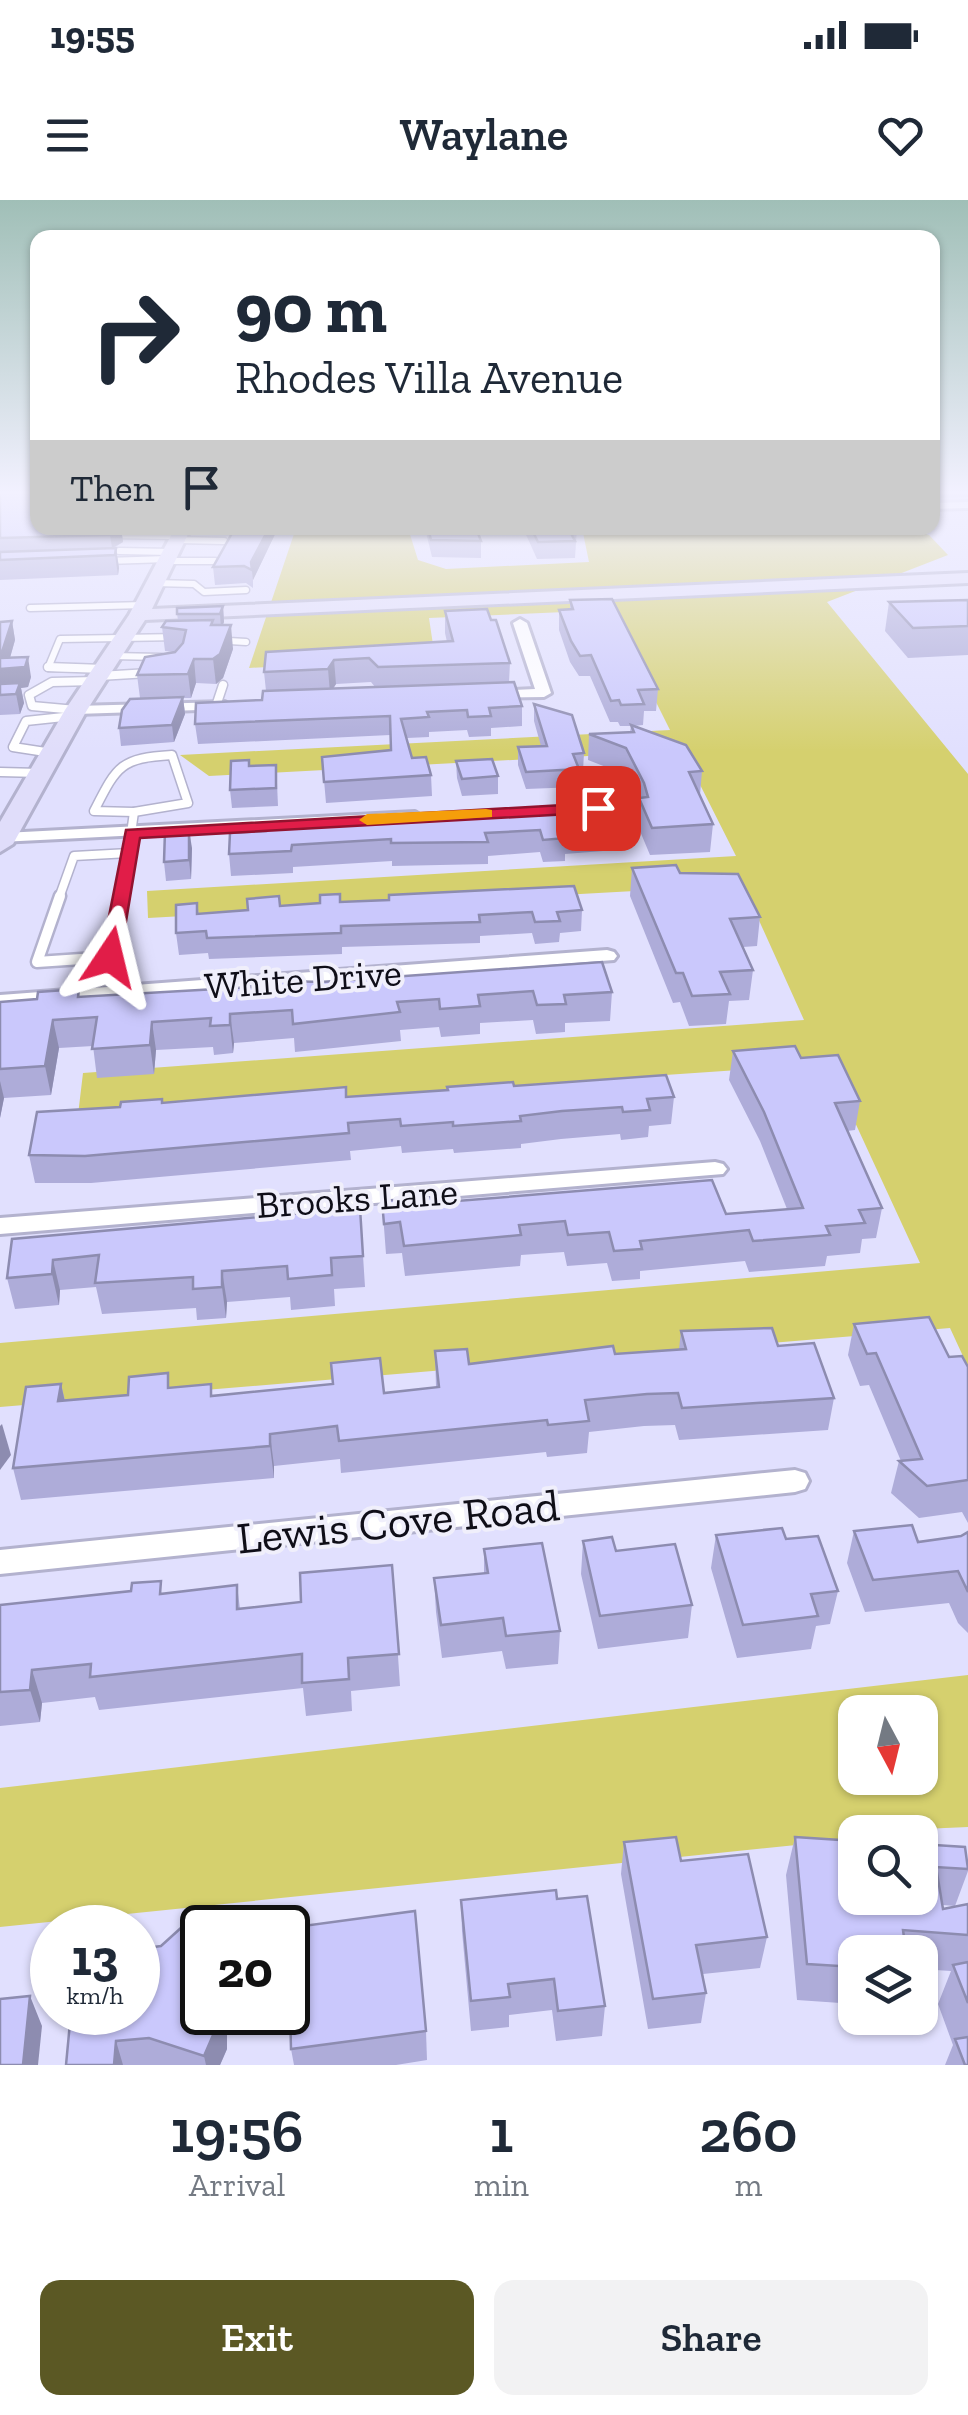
<!DOCTYPE html>
<style>
:root{--surface:#fff;--page:#f2f2f3;--text:#1f2937;--muted:#747a83;--accent:#5b5824}
body{margin:0;font-family:"Zilla Slab",serif;background:var(--page);color:var(--text);height:100vh;display:flex;flex-direction:column;font-size:38px;white-space:nowrap}
*{box-sizing:border-box;margin:0}
p{font-size:32px;color:var(--muted)}
.icon{flex:none;width:55px;height:55px;fill:none;stroke:currentColor;stroke-width:2;stroke-linecap:round;stroke-linejoin:round}
.map{position:relative;height:1865px;overflow:hidden}
.sheet{display:flex;flex-direction:column;background:var(--surface);flex:1}
.sheet>*{flex:none}
.banner{position:absolute;left:30px;top:30px;width:910px;height:305px;border-radius:20px;box-shadow:0 2px 8px #0004;background:#fff;color:var(--text);overflow:hidden}
.needle{width:65px;rotate:173deg}
.tools{position:absolute;left:838px;top:1495px;display:grid;gap:20px}
.tools a{display:grid;place-items:center;width:100px;height:100px;border-radius:20px;background:var(--surface);box-shadow:0 2px 8px #0004;font-size:50px}
.speed{position:absolute;left:30px;top:1705px;display:flex;gap:20px;font-size:50px;font-weight:700;text-align:center}
.speed>*{display:grid;place-content:center;width:130px;height:130px;border-radius:50%;background:var(--surface);box-shadow:0 2px 8px #0004;line-height:1}
.speed small{font-size:25px;font-weight:400}
.speed .limit{border:5px solid #111;border-radius:15px;background:#fff;color:#111}
.pin{position:absolute;display:grid;place-items:center;width:85px;height:85px;color:#fff;margin:-42px;border-radius:20px;box-shadow:0 5px 15px #0006}
.me{position:absolute;width:110px;margin:-55px;rotate:10deg;stroke-linejoin:round;filter:drop-shadow(0 0 8px #0008)}
.turn{display:flex;align-items:center;gap:35px;height:210px;padding:0 40px;font-size:45px}
.turn .icon{width:130px;height:130px;stroke-width:2.5}
.turn b{display:block;font-size:70px;line-height:85px}
.then{display:flex;align-items:center;height:95px;padding:0 40px;background:#0003;gap:20px;font-size:38px}
.eta{display:flex;justify-content:space-evenly;align-items:center;height:170px;text-align:center}
.eta b{font-size:60px;font-weight:600;line-height:70px}
.action{display:flex;gap:20px;margin-top:auto;padding:20px 40px}
.action a{flex:1;height:115px;border-radius:20px;background:var(--accent);color:#fff;font-size:40px;font-weight:600;line-height:115px;text-align:center}
.action a+a{background:var(--page);color:var(--text)}
.status{display:flex;justify-content:space-between;align-items:center;height:70px;padding:0 50px;background:var(--surface);direction:ltr}
.status svg{height:28px;fill:currentColor}
header{display:flex;justify-content:space-between;align-items:center;height:130px;padding:0 40px;background:var(--surface);font-size:45px;font-weight:600}
.map>svg:first-child{display:block}
</style>
<div class="status"><b>19:55</b><svg viewBox="0 0 49 12"><path d="M0 12V9h3v3zM5 12V6h3v6zM10 12V3h3v9zM15 12V0h3v12zM26 1h20v11H26zM47 4h2v5h-2z"/></svg></div>
<header><svg class="icon" aria-label="menu" viewBox="0 0 24 24"><path d="M4 6h16M4 12h16M4 18h16"/></svg>Waylane<svg class="icon" aria-label="heart" viewBox="0 0 24 24"><path d="M12 20l-8-8c-3-5 5-10 8-4 3-6 11-1 8 4z"/></svg></header>
<div class="map">
<svg width="968" height="1865" viewBox="0 0 968 1865">
<rect width="100%" height="100%" fill="#e1e0fe"/>
<g fill="#d5d06e" fill-rule="evenodd">
<path d="M296,328H408L418,360L446,369L589,362L582,328H903L929,335L948,355L827,402L968,574V1167L950,1128L0,1207V1143L920,1063L828,864L78,915L83,873L804,820L743,685L148,718L147,691L736,656L683,551L209,576L180,555L670,530L610,410L429,418L435,458L249,468Z"/>
<path d="M968,1475V1627L855,1632V1639L0,1727V1588ZM855,1512H920V1578H855Z"/>
</g>
<g fill="none" stroke-linecap="round" stroke-linejoin="round">
<g stroke="#b3b2ce" stroke-width="9">
<g id="service-far2">
<path d="M108,335L179,336"/>
<path d="M177,340L224,341"/>
<path d="M119,351L171,352"/>
<path d="M107,361L167,359"/>
<path d="M166,361H215"/>
<path d="M155,383L194,384L204,392L246,390"/>
<path d="M30,408L144,405"/>
<path d="M223,436L229,441L246,442"/>
<path d="M112,456L161,457"/>
<path d="M104,469L48,468L60,439L180,437"/>
</g>
</g>
<g stroke="#b3b2ce" stroke-width="11">
<g id="service-far1">
<path d="M48,467L104,469"/>
<path d="M99,476L149,473"/>
<path d="M216,506L223,485"/>
<path d="M76,510L32,506L29,495L52,482L95,481"/>
<path d="M52,553L13,547L26,521L73,516"/>
<path d="M172,555L188,603L134,612L94,611C117,566 120,558 172,555Z"/>
<path d="M0,572L40,573"/>
<path d="M59,698L74,656L129,653"/>
<path d="M122,698L134,612"/>
</g>
</g>
<g stroke="#b3b2ce" stroke-width="15">
<path id="service" d="M60,696L37,762L111,757L122,696"/>
</g>
<g stroke="#b3b2ce" stroke-width="6">
<g id="minor">
<path d="M968,302V308L932,309V303Z"/>
<path d="M520,419L527,423L551,493L544,497L486,498V492L491,491L535,489L513,423Z"/>
<path d="M225,502L232,506L230,509L76,514L69,510L76,506Z"/>
<path d="M415,612L423,617L421,621L0,642V634L4,633Z"/>
<path d="M607,750L614,752L617,756L614,760L0,807V795Z"/>
<path d="M715,962L723,964L727,969L723,974L0,1034V1018Z"/>
<path d="M795,1270L805,1273L809,1281L805,1289L795,1292L0,1374V1350Z"/>
</g>
</g>
<g stroke="#b3b2ce" stroke-width="6">
<path id="secondary" d="M175,328H191L152,409L968,373V383L145,420L87,510L13,644L0,652V622L65,510L129,415Z"/>
</g>
<use href="#service-far2" stroke="#fff" stroke-width="6"/>
<use href="#service-far1" stroke="#fff" stroke-width="8"/>
<use href="#service" stroke="#fff" stroke-width="10"/>
<use href="#minor" fill="#fff" fill-rule="evenodd"/>
<use href="#secondary" fill="#e0ddfa" fill-rule="evenodd"/>
</g>
<g fill="#aeacd9" fill-rule="evenodd">
<path d="M0,291L38,328H147V329L121,328L123,342L114,348H116L119,368L118,375L0,380Z"/>
<path d="M932,291H968V297L932,298Z"/>
<path d="M235,328H289H278L253,380V388L246,383L215,385L213,367Z"/>
<path d="M425,328H476L481,341V358L432,357Z"/>
<path d="M523,328H577L575,358L537,359Z"/>
<path d="M570,400L658,489L656,511H644L643,525L633,526L702,571L700,595L713,624L710,652L650,655L637,624L639,603L624,574L588,560L589,534L630,532L631,526H620L618,522H610L590,476H579L570,462L559,430V410L570,409Z"/>
<path d="M968,400V455L908,458L885,431L889,402Z"/>
<path d="M223,406L224,422L223,425L233,449L223,478L216,484L196,483L191,498H183L185,514L174,542L121,546L119,528L140,498L137,475L175,452L165,451L162,427L178,420L177,414Z"/>
<path d="M445,411L491,420L510,463L509,482L522,506V526L491,528V536L469,537L467,530L429,532V537L407,538L412,558L431,575L432,596L326,603L322,557L391,550L390,535L198,544L195,524L262,500L266,491L264,472L447,442L445,433ZM371,482L375,487L333,489L336,484Z"/>
<path d="M12,421L15,440L10,458L31,477L28,487L21,488L24,503L20,514L0,515V422Z"/>
<path d="M534,504L584,553L583,571H579L578,587L526,589L518,565V547L541,546L534,521Z"/>
<path d="M456,561L498,576V594L462,596L457,578Z"/>
<path d="M250,566L277,583L278,606L232,608L230,590Z"/>
<path d="M604,629L603,651L565,654V661L543,662L540,652L488,656V664L392,666V661L293,667V673L231,676L229,654L230,633Z"/>
<path d="M192,648L191,679L166,681L164,662Z"/>
<path d="M632,668L680,673L760,717L757,746L743,747L753,770L749,800L729,801L726,824L689,826L680,802L673,803L630,696Z"/>
<path d="M340,702L582,710L581,731L560,733L559,742L535,744L532,733L480,736V743L342,747V754L209,759L208,753L179,755L176,733L197,703L199,714L248,710L280,706Z"/>
<path d="M251,787L612,792L610,821L565,823V832L536,834L533,820L480,823V834L441,837L439,827L400,830L401,841L295,852L294,838L234,843L233,853L214,855L213,847L156,850L154,874L97,878L93,846L59,848L51,895L4,898L0,918V802Z"/>
<path d="M733,851L801,858L860,901L855,930L847,931L882,1008L876,1038L862,1039L860,1053L827,1056L825,1066L749,1072L745,1061L640,1071V1079L612,1081L607,1063L567,1066L564,1052L521,1055L520,1066L405,1076L402,1053L386,1054L382,1001L445,1002L726,1014L787,1009L760,941L729,880Z"/>
<path d="M514,886L674,897L671,924L649,926L648,937L621,940L620,934L561,939L521,944V948L454,953L453,949L402,953L401,946L350,951L351,960L91,983H35L29,955L120,907L162,903L346,897Z"/>
<path d="M360,1008L365,1087L334,1089L335,1106L291,1110L290,1097L227,1102L226,1118L197,1120L196,1108L102,1114L96,1087L60,1090L59,1105L15,1109L7,1078L12,1039Z"/>
<path d="M854,1124L949,1157L968,1167V1323L962,1312L919,1318L891,1293L899,1261H901L869,1185L860,1186L848,1155Z"/>
<path d="M681,1131L778,1146L834,1198L828,1230L679,1240L675,1225L644,1226L589,1232L587,1253L547,1257L546,1252L341,1273L340,1259L274,1266V1278L21,1300L13,1268L61,1184L65,1200L128,1195L171,1188L212,1196L384,1193L436,1187L435,1151L469,1164L679,1149Z"/>
<path d="M854,1331L918,1342L961,1336L968,1332V1433L958,1423L949,1403L865,1412L847,1363Z"/>
<path d="M716,1335L786,1339L838,1391L830,1424L816,1426L811,1449L737,1458L711,1368Z"/>
<path d="M583,1341L616,1351L692,1405L688,1438L598,1449L581,1374Z"/>
<path d="M484,1349L560,1431L558,1464L506,1469L502,1451L442,1458L436,1412L434,1378L484,1373Z"/>
<path d="M392,1365L400,1486L351,1491L352,1511L306,1516L303,1488L99,1510L95,1497L42,1503L40,1522L0,1526V1405L163,1394L237,1385L240,1409L301,1402Z"/>
<path d="M795,1637L920,1644L968,1665V1671L955,1706L943,1705V1709L968,1704V1865H945L953,1845L938,1804L951,1771L920,1769V1752H855V1804L797,1800L786,1675Z"/>
<path d="M624,1642L681,1661L767,1737L760,1768L703,1774L706,1793L701,1823L648,1829L621,1674Z"/>
<path d="M557,1699L605,1806L602,1836L556,1841L552,1810L509,1815V1827L471,1831L462,1731L461,1700Z"/>
<path d="M71,1812H230L227,1819V1849L220,1865H66Z"/>
<path d="M426,1831L427,1860L396,1865H294L291,1849Z"/>
</g>
<g fill="#8d8cb0">
<path d="M111,328H121L123,342L114,347L113,354L110,335Z"/>
<path d="M269,328H278L253,380L251,362Z"/>
<path d="M116,348L119,368L118,375L115,355Z"/>
<path d="M223,406L224,422L221,429L220,414Z"/>
<path d="M12,421L15,440L7,468L28,457L31,477L28,487L21,488L24,503L20,514L16,494L0,490V458Z"/>
<path d="M231,425L233,449L223,478L216,484L213,459Z"/>
<path d="M194,459L196,483L191,498L188,474Z"/>
<path d="M334,460L336,484L330,493L328,469Z"/>
<path d="M183,497L185,514L174,542L172,525Z"/>
<path d="M189,630L192,648L191,679L189,660Z"/>
<path d="M230,814L234,843L233,853L230,825Z"/>
<path d="M53,820L59,848L51,895L45,866Z"/>
<path d="M152,822L156,850L154,874L150,845Z"/>
<path d="M0,881L4,898L0,918Z"/>
<path d="M53,1060L60,1090L59,1105L52,1074Z"/>
<path d="M222,1071L227,1102L226,1118L222,1087Z"/>
<path d="M61,1184L68,1216L58,1201Z"/>
<path d="M2,1224L11,1255L0,1270V1226Z"/>
<path d="M270,1234L274,1266V1278L270,1246Z"/>
<path d="M32,1470L42,1503L40,1522L30,1490Z"/>
<path d="M30,1796L42,1826L38,1865H23Z"/>
<path d="M220,1812H230L227,1819V1849L220,1865H206L204,1856Z"/>
<path d="M116,1841L123,1865H114Z"/>
</g>
<g fill="#cac8fc" stroke="#8d8cb0" stroke-width="2.5">
<path d="M0,291H38V328H111L110,335L0,338Z"/>
<path d="M235,328H269L251,362L252,370L244,366L213,367Z"/>
<path d="M428,328H476L481,341L431,340Z"/>
<path d="M531,328H568L575,341L538,342Z"/>
<path d="M116,348L115,355L0,360V352Z"/>
<path d="M612,399L658,489L638,490L644,504L621,505L619,500L611,501L591,455L580,456L571,441L559,410L573,409L570,400Z"/>
<path d="M968,400V426L913,428L889,402Z"/>
<path d="M223,406L220,414H177V408Z"/>
<path d="M487,409L491,420H496L510,463L378,467L369,458L334,460L328,469L264,472L266,452L453,441L445,411Z"/>
<path d="M213,420L211,425H231L220,454L213,459H194L188,474L137,475L145,457L175,452L183,443L186,430L162,427L166,421Z"/>
<path d="M12,421L0,458L28,457L25,467L0,469V422Z"/>
<path d="M514,482L522,506L489,508L491,516L468,517L467,510L427,512L429,517L401,519L412,558L426,557L431,575L324,582L322,557L391,550L390,516L195,524L196,503L262,500L263,491Z"/>
<path d="M20,483L16,494L0,495V484Z"/>
<path d="M183,497L172,525L119,528L122,510L130,499Z"/>
<path d="M534,504L572,515L584,553L573,554L579,569L526,572L518,547L547,546Z"/>
<path d="M631,525L686,545L702,571L689,572L713,624L652,628L639,598L648,597L644,583L626,548L589,534L634,532Z"/>
<path d="M492,559L498,576L462,579L456,561Z"/>
<path d="M249,560V566L276,565V588L230,590L231,561Z"/>
<path d="M594,604L604,629L563,631L566,638L543,640L540,630L485,633L488,642L391,643V639L292,645L291,651L229,654L230,633L266,631V624L388,621V615H444Z"/>
<path d="M189,630V660L164,662L165,631Z"/>
<path d="M676,665L680,673L738,674L760,717L730,719L753,770L720,772L730,794L692,796L683,773H676L632,668Z"/>
<path d="M574,686L582,710L557,712L560,721L535,722L532,712L479,715L480,722L341,726V733L207,738L206,731L176,733V705L197,703V714L248,710L247,699L279,696L280,706L320,703V695L340,694V702L389,700V695Z"/>
<path d="M602,762L612,792L564,795L566,804L537,805L533,791L478,795L480,806L440,809L439,799L397,802L400,812L293,824L292,810L230,814V825L210,826L211,818L152,822L150,845L92,849L97,817L53,820L45,866L0,869V802L37,799L38,792L79,789L78,797L251,787V780L321,782Z"/>
<path d="M795,846L801,858L838,855L860,901L835,903L882,1008L859,1010L865,1023L826,1026L830,1035L753,1041L749,1030L640,1041L642,1049L614,1051L609,1032L568,1035L565,1021L519,1025L521,1035L404,1046L400,1022L384,1024L382,1001L444,996L445,1002L712,980L726,1014L803,1008L764,912L733,851Z"/>
<path d="M666,875L674,897L647,899L650,910L623,912L622,907L562,911L520,916L521,921L453,926V922L401,926L400,919L348,923L349,933L85,956L29,955L37,912L120,907L121,902L162,899V903L346,887V897L448,890L447,887L513,882L514,886Z"/>
<path d="M360,1008L363,1056L331,1058L332,1075L288,1079L287,1066L222,1071V1087L193,1089V1077L95,1083L99,1055L53,1060L52,1074L7,1078L12,1039Z"/>
<path d="M929,1117L949,1157L962,1156L968,1167V1280L927,1286L899,1261L922,1259L876,1153L867,1154L854,1124Z"/>
<path d="M772,1128L778,1146L814,1143L834,1198L682,1208L678,1193L647,1194L585,1200L589,1221L548,1225L547,1220L339,1241L337,1226L270,1234V1246L13,1268L26,1187L61,1184L58,1201L128,1195L129,1177L168,1173V1188L211,1184V1196L333,1184L331,1163L380,1158L384,1193L439,1187L435,1151L467,1149L469,1164L613,1146L615,1154L686,1149L681,1131Z"/>
<path d="M912,1325L918,1342L961,1336L968,1332V1392L958,1371L873,1380L854,1331Z"/>
<path d="M782,1328L786,1339L818,1336L838,1391L811,1394L818,1416L743,1425L716,1335Z"/>
<path d="M612,1337L616,1351L675,1344L692,1405L600,1416L583,1341Z"/>
<path d="M542,1343L560,1431L506,1436L503,1418L441,1425L434,1378L488,1373L484,1349Z"/>
<path d="M392,1365L399,1454L348,1458L349,1479L302,1483V1454L90,1477L91,1464L32,1470L30,1490L0,1492V1405L131,1391L132,1383L161,1381L160,1394L237,1385V1409L301,1402L300,1373Z"/>
<path d="M676,1637L681,1661L748,1654L767,1737L696,1745L706,1793L653,1799L624,1642Z"/>
<path d="M795,1637L855,1641V1698H920V1644L965,1647L968,1669L936,1667L943,1709L968,1704V1735L903,1730L906,1752H855V1767L807,1764Z"/>
<path d="M556,1690L557,1699L587,1696L605,1806L558,1811L554,1779L508,1784L510,1797L471,1801L461,1700Z"/>
<path d="M415,1711L426,1831L291,1849L288,1728Z"/>
<path d="M193,1717L228,1728H202V1812H220V1819L204,1856L149,1838L116,1841L114,1865H66L71,1812H138V1749L161,1746Z"/>
<path d="M968,1762V1803L953,1765Z"/>
<path d="M30,1796L23,1865H0V1799Z"/>
<path d="M968,1837V1865H965L955,1839Z"/>
</g>
<linearGradient id="sky" x2="0" y2="1"><stop stop-color="#a0bfb7"/><stop offset="0.53" stop-color="#f2f1ff"/><stop offset="1" stop-color="#f2f1ff" stop-opacity="0"/></linearGradient>
<rect width="968" height="552" fill="url(#sky)"/>
<path fill="#e11d48" stroke="#92132f" stroke-width="2.5" d="M598,603L604,604V612L140,638L120,757L110,763L101,757L126,630Z"/>
<path fill="#f59e0b" d="M486,609L492,610V617L367,625L359,620L367,614Z"/>
<g text-anchor="middle" stroke-width="8" stroke-linejoin="round" paint-order="stroke">
<g font-size="38" fill="#0f0e18" stroke="#f0effb">
<text transform="translate(303 779) rotate(-4)" y="13">White Drive</text>
<text transform="translate(357 998) rotate(-4)" y="13">Brooks Lane</text>
</g>
<g font-size="45" fill="#0f0e18" stroke="#f0effb">
<text transform="translate(398 1321) rotate(-6)" y="16">Lewis Cove Road</text>
</g>
</g>
</svg>
<div class="tools">
<a><svg class="needle" viewBox="-14 -14 28 28"><path d="M0-13l5 13h-10z" fill="#e53935"/><path d="M0 13l5-13h-10z" fill="#747a83"/></svg></a>
<a><svg class="icon" aria-label="search" viewBox="0 0 24 24"><circle cx="10" cy="10" r="6"/><path d="M15 15l6 6"/></svg></a>
<a><svg class="icon" aria-label="layers" viewBox="0 0 24 24"><path d="M12 4l9 5-9 5-9-5zM3 14l9 5 9-5"/></svg></a>
</div>
<div class="speed"><div>13<small>km/h</small></div><div class="limit">20</div></div>
<div class="pin" style="left:598px;top:608px;background:#d93025"><svg class="icon" aria-label="arrive" viewBox="0 0 24 24"><path d="M6 21V4h12l-3 4 3 4H6"/></svg></div>
<svg class="me" style="left:110px;top:757px" viewBox="-20 -20 40 40"><path d="M0-17L14 15 0 8-14 15z" fill="#e11d48" stroke="#fff" stroke-width="4"/></svg>
<div class="banner">
<div class="turn"><svg class="icon" aria-label="right" viewBox="0 0 24 24"><path d="M7 20v-9h11M14 6l5 5-5 5"/></svg><div><b>90 m</b>Rhodes Villa Avenue</div></div>
<div class="then">Then<svg class="icon" aria-label="arrive" viewBox="0 0 24 24"><path d="M6 21V4h12l-3 4 3 4H6"/></svg></div>
</div>
</div>
<section class="sheet">
<div class="eta">
<div><b>19:56</b><p>Arrival</p></div>
<div><b>1</b><p>min</p></div>
<div><b>260</b><p>m</p></div>
</div>
<div class="action"><a>Exit</a><a>Share</a></div>
</section>
